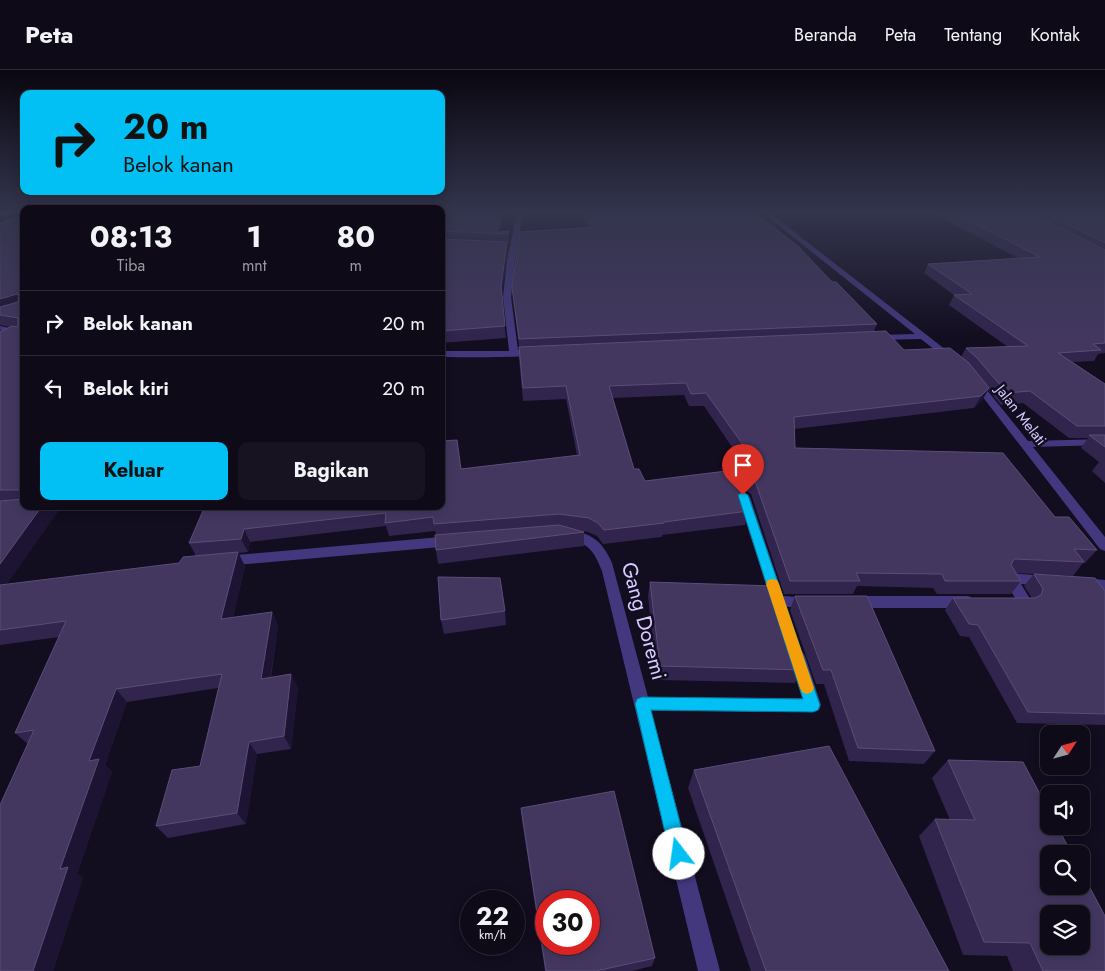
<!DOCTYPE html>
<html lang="id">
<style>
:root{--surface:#0e0a17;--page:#171320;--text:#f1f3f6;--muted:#9b9aa1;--line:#2e2b36;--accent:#02bff4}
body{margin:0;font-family:Jost,sans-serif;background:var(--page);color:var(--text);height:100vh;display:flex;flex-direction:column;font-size:19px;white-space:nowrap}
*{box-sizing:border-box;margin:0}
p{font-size:16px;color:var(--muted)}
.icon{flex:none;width:28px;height:28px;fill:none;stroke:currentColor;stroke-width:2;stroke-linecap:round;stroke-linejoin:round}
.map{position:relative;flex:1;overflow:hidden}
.drawer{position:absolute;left:20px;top:135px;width:425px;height:305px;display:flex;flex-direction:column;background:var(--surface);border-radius:10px;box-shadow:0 2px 12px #0003,0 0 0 1px var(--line)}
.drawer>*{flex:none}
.top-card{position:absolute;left:20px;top:20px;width:425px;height:105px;border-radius:10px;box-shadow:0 2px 12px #0003,0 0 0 1px var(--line);background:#02bff4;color:#111;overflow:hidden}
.needle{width:32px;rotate:54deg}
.fabs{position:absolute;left:1040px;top:655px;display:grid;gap:10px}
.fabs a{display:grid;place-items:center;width:50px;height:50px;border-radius:10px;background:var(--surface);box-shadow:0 2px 12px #0003,0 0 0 1px var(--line);font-size:25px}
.speed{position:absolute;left:460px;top:820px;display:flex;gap:10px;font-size:25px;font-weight:700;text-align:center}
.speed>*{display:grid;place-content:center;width:65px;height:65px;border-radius:50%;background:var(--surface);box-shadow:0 2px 12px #0003,0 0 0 1px var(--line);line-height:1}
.speed small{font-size:12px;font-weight:400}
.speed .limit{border:8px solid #d22;background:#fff;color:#111}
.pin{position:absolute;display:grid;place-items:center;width:42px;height:42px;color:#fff;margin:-51px -21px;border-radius:50% 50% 50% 0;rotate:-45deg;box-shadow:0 0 5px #0007}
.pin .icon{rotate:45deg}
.me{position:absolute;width:55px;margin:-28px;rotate:345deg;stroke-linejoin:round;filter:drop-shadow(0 0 4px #0008)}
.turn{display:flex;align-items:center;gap:18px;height:105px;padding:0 20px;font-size:22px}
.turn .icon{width:65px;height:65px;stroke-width:2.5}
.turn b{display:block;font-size:35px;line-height:42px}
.eta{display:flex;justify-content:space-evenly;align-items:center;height:85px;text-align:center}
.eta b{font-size:30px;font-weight:700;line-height:35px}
.button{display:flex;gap:10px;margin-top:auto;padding:10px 20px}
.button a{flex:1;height:58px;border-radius:10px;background:var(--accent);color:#111;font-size:20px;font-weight:700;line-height:58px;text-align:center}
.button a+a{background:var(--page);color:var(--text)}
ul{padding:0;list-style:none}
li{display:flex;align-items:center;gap:15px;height:65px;padding:0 20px;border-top:1px solid var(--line)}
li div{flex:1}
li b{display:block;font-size:19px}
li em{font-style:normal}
header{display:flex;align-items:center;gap:30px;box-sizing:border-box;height:70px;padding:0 25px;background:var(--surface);border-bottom:1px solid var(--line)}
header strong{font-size:24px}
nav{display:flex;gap:28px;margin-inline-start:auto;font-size:18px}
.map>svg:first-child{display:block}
</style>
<header>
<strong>Peta</strong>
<nav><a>Beranda</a><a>Peta</a><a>Tentang</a><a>Kontak</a></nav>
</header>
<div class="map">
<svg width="1105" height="901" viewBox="0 0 1105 901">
<rect width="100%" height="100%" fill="#120d1f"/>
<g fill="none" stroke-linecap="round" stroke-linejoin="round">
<g fill="#43387e" fill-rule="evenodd">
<path d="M517,143H523L515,190L511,227L518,280H534L538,283C531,289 457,287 441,287V281H509L503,227L507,190Z"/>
<path d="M763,143H770L955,287V291H949L921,269L873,270L872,268L876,265L915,264Z"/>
<path d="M0,256L24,261V267L0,262Z"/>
<path d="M975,308L978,309L1028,371L1105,369V375L1033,377L1105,467V481L1100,479L972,313V309Z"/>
<path d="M744,423L750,427L783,526L813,528L815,532L813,536L808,538L773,536L738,427Z"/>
<path d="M569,460C592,463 603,472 612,493L648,627L802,628L789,586L792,581L797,580L802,581L805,586L821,635L819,640L813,642L651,641L720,901H698L602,501C593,478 588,474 564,467L563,464L564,461Z"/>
<path d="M452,466L457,468L458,471L457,474L452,476L225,496L220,494L218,491L220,488L225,486Z"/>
<path d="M1010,503L1045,506L1050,507L1052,511L1050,515L1045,516L1021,514L1032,532L1030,536L1025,538L1020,536L1003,508L1005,504Z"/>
<path d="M1083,508L1105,510V520L1078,517L1076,513L1078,509Z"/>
<path d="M853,526H968L973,528L975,532L973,536L968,538H853L848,536L846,532L848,528Z"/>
</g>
<path fill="#d253fe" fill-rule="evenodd" d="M0,143H5L0,146Z"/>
</g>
<g fill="#31254d" fill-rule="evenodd">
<path d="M441,143L503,152L500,162L509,161V171L508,174H507L508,182L501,225L506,268L441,273Z"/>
<path d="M582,143H755L832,212L877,254L874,261L904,280L961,287L966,278L1008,277L949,235L954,225L924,203L928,194L1018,188L933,143H1105V283L1098,284L1094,291L1073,292L1105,314V413L1092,401L1099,392L1081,378L1088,368H1069L1023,333L1001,335L988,320L982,331L974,338L794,359L795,378L1055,447L1097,480L1085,493H1083L1073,506L1016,503L1021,511L1011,524H937L933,518L857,516L853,524H784L751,424L744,419L742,421L748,441L745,455L662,465V467L603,474L597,466L588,462L578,460L584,462V476L438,494L436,480V465L435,461L389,466L386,456L250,472L248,482L238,483L245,496L233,547L272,542L278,556L271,607L298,617L291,679L257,684L246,754L168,768L156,756L200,696L218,618L127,632L105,695L112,702L77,804L83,808L53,901L28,674L15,663L59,567L0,575V258L2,261L10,257L0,255V153L24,145V436L7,515L179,493L196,486L189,473L461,399L577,385L566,329L523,331L519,289V276L513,227L512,217L589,158L582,147ZM684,325L689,336H704L747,399L645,411L634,399L613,328Z"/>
<path d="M1034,504L1105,521V655L1017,653L969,567L960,566L945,540L953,528H1032L1024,516Z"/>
<path d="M650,512L802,600L795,613L657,610L648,526Z"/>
<path d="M795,526L935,681L924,694L849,691L824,614H816L790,540Z"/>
<path d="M505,541L506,555L444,564L441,550Z"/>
<path d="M948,690L1105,901H1013L1007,886L963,885L919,766L935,749L950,750L932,708Z"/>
<path d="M694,700L949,901H751L688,718Z"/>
<path d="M521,738L655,888L652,896L632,901H545L522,750Z"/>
</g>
<g fill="#1d1433">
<path d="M502,143L503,152L500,164L497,162Z"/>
<path d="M507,172L508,182L501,227V216Z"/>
<path d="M17,224L23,235L0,242V229Z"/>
<path d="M989,318L982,331L974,338L981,326Z"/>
<path d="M748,406L744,419L735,426L739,412Z"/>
<path d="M42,436H62L0,524V494Z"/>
<path d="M244,459L250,472L248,482L241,469Z"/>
<path d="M238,482L245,496L229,563L221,549Z"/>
<path d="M272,542L278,556L268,622L261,609Z"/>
<path d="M291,604L298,617L291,679L284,666Z"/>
<path d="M116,619L127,632L105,695L112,702L77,804L83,808L53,901H33L89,691Z"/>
<path d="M249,672L257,684L246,754L237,743Z"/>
</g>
<g fill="#433760" stroke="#5a4e79" fill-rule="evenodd">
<path d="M441,143H502L497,162L509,161L508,164L441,161Z"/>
<path d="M585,143H755L798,176L832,212H836L877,254L519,269L512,217L520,162L594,157Z"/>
<path d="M954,143H1030L1105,180V273L1093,274L1101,280L1058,283L1105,314V356H1077L1030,321L1007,323L977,288L966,278L1028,276L954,225L972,224L928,194L1040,187Z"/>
<path d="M1046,143H1105V173Z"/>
<path d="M24,145V420H0V262L12,256L18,257V248L0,245V237L18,232L19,226L17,224L0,229V153Z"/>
<path d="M441,169L507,172L501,216L505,256L441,261Z"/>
<path d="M886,261L904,280L950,278L969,293L989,318L981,326L794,347L795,378L1003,383L1055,447H1069L1097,480L1074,479L1084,492L1014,489L1011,495L1021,511H945L942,504L856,503L860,511H790L755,411L748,406L739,412L748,441L664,452V453L604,460L598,453L589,448L559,444L434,454L433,447L385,453L386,443L244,459L241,469L189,473L205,436H441V371L457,370L461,399L580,385L566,316L523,318L519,277ZM686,313L691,324L706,323L759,397L645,411L639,399H634L609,316Z"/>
<path d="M1089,365H1105V377Z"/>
<path d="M24,429V436H42L0,494V431Z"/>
<path d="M559,455L584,462L436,480L435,465Z"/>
<path d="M238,482L221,549L272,542L261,609L291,604L284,666L249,672L237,743L156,756L172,700L200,696L222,604L116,619L89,691L99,689L60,799L68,797L33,901H0V735L34,660L15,663L66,551L0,560V515L179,493L183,487Z"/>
<path d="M1034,504L1095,508L1105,521V644L1028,642L978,555L969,554L953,528H1035L1041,525L1043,519Z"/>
<path d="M438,507L500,508L505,541L441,550Z"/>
<path d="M650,512L774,516L802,600L660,596Z"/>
<path d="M795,526H867L935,681L858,678L831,600H823Z"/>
<path d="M829,676L949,901H766L694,700Z"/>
<path d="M948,690L1023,692L1049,741V756H1057L1072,784H1049V816H1081V801L1105,846V901H1043L1030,873L984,872L935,749L975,750ZM1049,844H1081V876H1049Z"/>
<path d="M614,721L655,888L596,901H546L521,738ZM546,831H589V874H546Z"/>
</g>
<linearGradient id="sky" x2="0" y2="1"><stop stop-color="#0a0711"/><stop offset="0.53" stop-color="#33354d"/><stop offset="1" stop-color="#33354d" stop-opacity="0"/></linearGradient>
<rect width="1105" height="269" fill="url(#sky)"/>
<path fill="#02bff4" stroke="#017c9f" d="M743,422L748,425L820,635L818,640L813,642L651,640L688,784L686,790L679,793L673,790L670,784L635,634L637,629L642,627L803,629L738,425Z"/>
<path fill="#f59e0b" d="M772,509L777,510L779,514L814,618L812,622L807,624L802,622L800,618L766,514L768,510Z"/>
<g text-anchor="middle" stroke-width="5" stroke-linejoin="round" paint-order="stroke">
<g font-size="15" fill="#d7cbff" stroke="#120d1f">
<text transform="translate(1021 345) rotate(52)" y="5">Jalan Melati</text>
</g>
<g font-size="21" fill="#d7cbff" stroke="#120d1f">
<text transform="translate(644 551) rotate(75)" y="7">Gang Doremi</text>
</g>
</g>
</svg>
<div class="fabs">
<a><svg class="needle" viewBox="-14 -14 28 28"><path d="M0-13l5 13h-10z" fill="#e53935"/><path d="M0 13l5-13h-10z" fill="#9b9aa1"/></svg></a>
<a><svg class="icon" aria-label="sound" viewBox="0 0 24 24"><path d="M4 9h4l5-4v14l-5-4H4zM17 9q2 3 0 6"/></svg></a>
<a><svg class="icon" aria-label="search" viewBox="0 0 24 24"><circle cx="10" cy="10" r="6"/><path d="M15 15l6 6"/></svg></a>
<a><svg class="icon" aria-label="layers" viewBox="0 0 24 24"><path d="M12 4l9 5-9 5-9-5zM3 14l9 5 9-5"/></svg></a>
</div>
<div class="speed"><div>22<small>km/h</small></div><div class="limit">30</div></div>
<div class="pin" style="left:743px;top:425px;background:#d93025"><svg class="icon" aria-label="arrive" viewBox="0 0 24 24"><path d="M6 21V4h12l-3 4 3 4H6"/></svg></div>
<svg class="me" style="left:679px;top:784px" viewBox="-20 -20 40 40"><circle r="19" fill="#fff"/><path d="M0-13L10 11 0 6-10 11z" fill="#02bff4"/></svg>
<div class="top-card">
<div class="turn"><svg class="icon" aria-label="right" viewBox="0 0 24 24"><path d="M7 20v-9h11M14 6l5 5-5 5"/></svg><div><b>20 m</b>Belok kanan</div></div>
</div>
<section class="drawer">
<div class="eta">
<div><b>08:13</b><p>Tiba</p></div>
<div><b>1</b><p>mnt</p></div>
<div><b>80</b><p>m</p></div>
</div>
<ul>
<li><svg class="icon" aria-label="right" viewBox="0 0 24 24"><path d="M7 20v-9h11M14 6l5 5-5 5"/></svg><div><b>Belok kanan</b></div><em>20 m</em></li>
<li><svg class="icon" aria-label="left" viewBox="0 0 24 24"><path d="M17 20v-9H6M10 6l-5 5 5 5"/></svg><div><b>Belok kiri</b></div><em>20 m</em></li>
</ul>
<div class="button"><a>Keluar</a><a>Bagikan</a></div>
</section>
</div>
